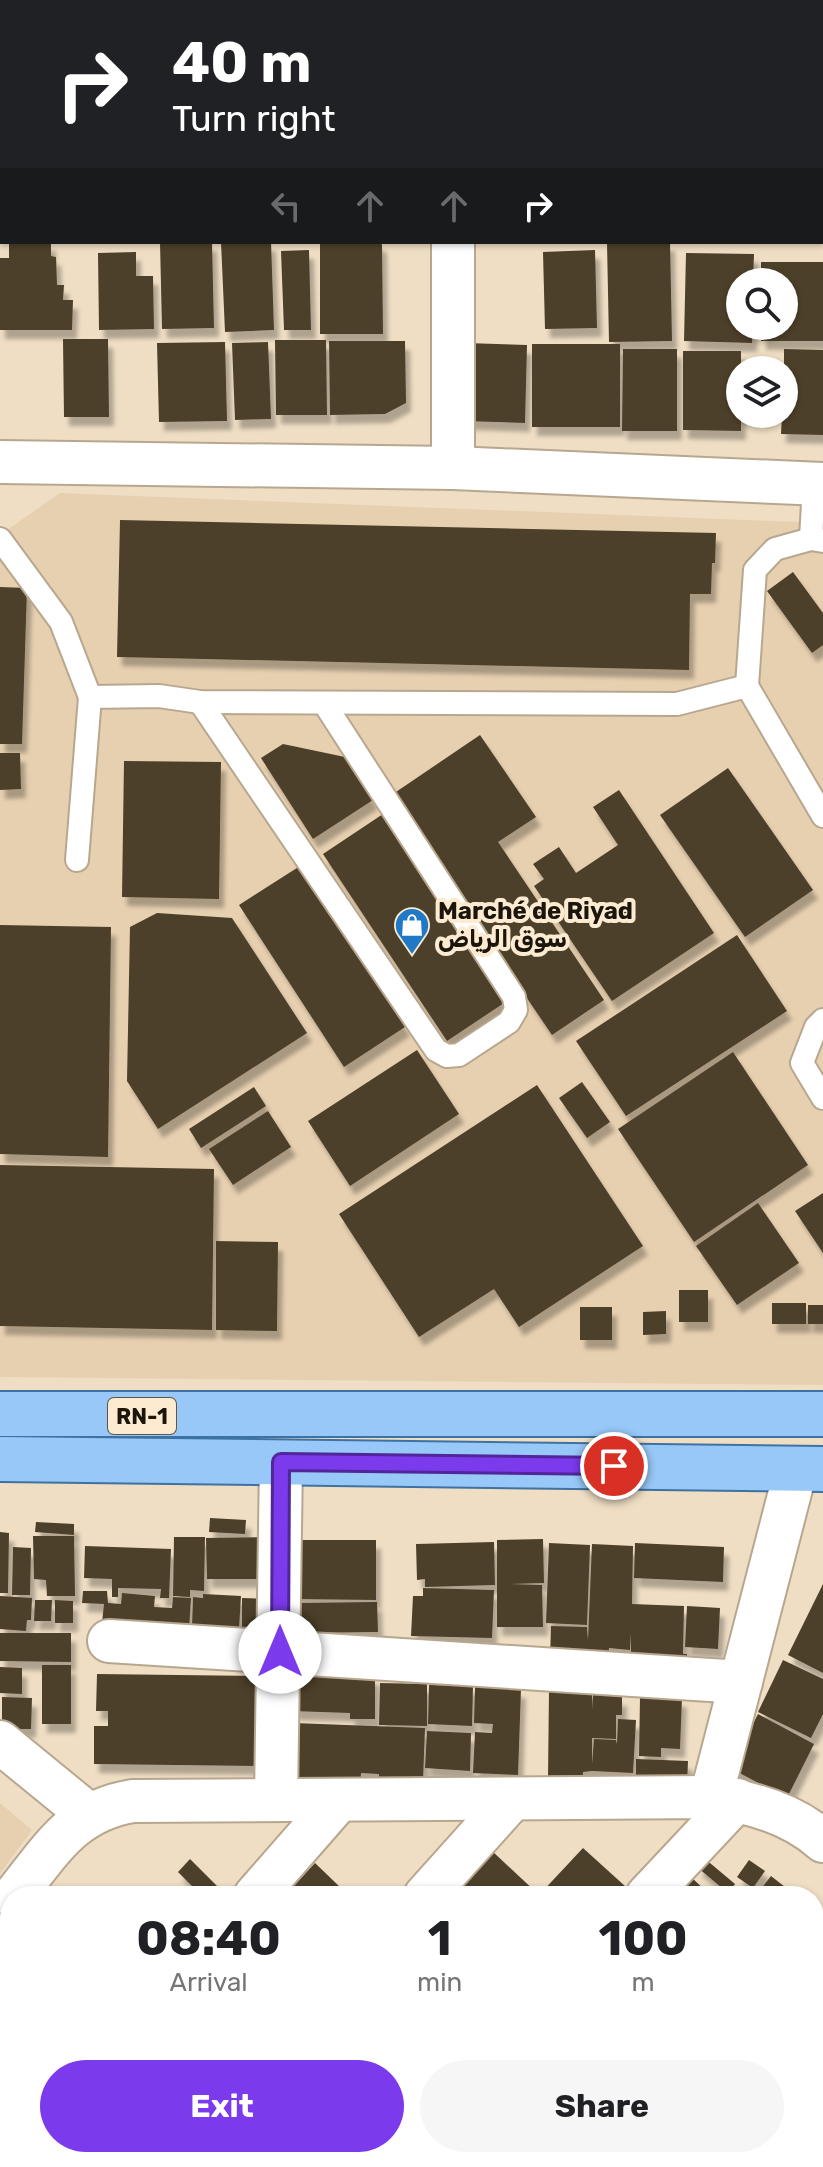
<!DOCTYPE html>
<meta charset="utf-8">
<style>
:root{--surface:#fff;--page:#f6f6f6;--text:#202124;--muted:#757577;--accent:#7c3aed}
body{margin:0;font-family:Rubik,Cairo,sans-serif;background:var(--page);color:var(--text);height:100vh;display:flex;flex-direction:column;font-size:30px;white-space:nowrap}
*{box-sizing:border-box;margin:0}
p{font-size:26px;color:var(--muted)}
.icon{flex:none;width:44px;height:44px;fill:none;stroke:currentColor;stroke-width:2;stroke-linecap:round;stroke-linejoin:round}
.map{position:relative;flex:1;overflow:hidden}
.drawer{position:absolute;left:0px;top:1886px;width:824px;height:282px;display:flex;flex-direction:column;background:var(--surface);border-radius:32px 32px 0 0;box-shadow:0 2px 6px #0004}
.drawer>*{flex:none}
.hud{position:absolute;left:0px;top:0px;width:824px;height:244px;box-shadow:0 2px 6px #0004;background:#202124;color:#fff;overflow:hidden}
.tools{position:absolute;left:726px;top:268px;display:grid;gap:16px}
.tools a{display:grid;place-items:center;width:72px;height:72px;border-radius:50%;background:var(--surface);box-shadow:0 2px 6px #0004;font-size:40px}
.pin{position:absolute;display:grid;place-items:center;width:68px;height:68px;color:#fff;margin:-34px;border:4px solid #fff;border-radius:50%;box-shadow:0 2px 8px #0007}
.me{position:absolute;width:88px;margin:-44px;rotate:0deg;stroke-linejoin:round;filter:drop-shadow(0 0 6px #0008)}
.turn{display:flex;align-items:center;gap:28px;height:168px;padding:0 40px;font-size:36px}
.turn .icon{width:104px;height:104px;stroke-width:2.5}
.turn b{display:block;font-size:56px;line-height:68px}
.lanes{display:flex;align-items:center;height:76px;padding:0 40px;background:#0003;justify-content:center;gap:40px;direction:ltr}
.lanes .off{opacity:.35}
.eta{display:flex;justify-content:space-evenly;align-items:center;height:136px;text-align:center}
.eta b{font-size:48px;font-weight:700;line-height:56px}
.action{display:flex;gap:16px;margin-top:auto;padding:16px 40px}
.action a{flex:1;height:92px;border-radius:48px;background:var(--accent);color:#fff;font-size:32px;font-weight:700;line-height:92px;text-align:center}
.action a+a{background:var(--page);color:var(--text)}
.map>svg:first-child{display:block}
</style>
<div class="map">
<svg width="823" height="2167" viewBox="0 0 823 2167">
<defs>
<filter id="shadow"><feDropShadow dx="5" dy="9" stdDeviation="2" flood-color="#0004"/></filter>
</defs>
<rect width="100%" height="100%" fill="#efdec4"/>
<g fill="#e7d0b0">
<path d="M60,493L823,523V1385L0,1377V535Z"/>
<path d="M0,1803L32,1830L0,1874Z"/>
</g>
<g fill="#4d3f2a" filter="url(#shadow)">
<path d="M9,242H51V256L56,257L57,285H64L63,300H73L72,330H0V258H9Z"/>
<path d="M160,242H212L214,328L162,329Z"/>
<path d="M221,242H271L274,330L225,332Z"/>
<path d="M320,242H380L382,245L383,334H320Z"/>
<path d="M607,242H670L672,341L609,342Z"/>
<path d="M309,250L311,330H284L281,251Z"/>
<path d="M595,250L597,328L545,329L543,252Z"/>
<path d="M136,252V276H153L154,329L99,330L98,253Z"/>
<path d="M686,253L754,254L753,282H740V326H753L752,343L684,341Z"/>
<path d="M761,262H823V341H761V326H784V282H761Z"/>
<path d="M63,339H108L109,417H64Z"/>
<path d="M275,340H326L327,415H276Z"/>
<path d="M329,341H405L406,403L385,414L330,415Z"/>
<path d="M225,342L227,421L159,422L157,343Z"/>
<path d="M268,342L271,419L235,420L232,343Z"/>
<path d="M466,343L527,345L525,423L464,421Z"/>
<rect x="532" y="344" width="88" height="83"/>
<path d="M623,349H677V431H622Z"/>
<path d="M784,349L823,350V435L781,434L782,414H784Z"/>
<path d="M683,351H741V431L683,430Z"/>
<path d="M120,520L716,533L715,563H712L711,594H690L689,670L117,657Z"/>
<path d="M793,572L823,613V645L812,653L767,591Z"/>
<path d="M0,587L27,588L22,744H0Z"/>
<path d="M480,735L536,817L498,842L604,1000L552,1035L390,796Z"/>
<path d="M283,744L345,757L373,800L313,839L261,758Z"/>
<path d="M0,753H20L21,789L0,790Z"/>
<path d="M124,761L221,762L219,899L122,897Z"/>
<path d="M728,768L813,890L745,937L660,815Z"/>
<path d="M619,790L714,933L612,1001L534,886L544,879L533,864L559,847L576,873L618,845L593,807Z"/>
<path d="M383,814L507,1001L447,1041L323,854Z"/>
<path d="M300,866L405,1027L344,1067L239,905Z"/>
<path d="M157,913L232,918L307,1033L158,1129L127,1081L130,927Z"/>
<path d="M0,925L111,927L108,1157L0,1154Z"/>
<path d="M737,935L787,1011L626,1116L576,1041Z"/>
<path d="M417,1050L459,1114L350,1186L308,1121Z"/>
<path d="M733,1052L808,1165L694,1242L618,1129Z"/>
<path d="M582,1082L610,1122L587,1138L559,1098Z"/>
<path d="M537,1085L643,1246L519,1327L494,1289L419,1337L339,1214Z"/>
<path d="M254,1087L266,1106L201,1148L189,1129Z"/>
<path d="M268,1111L291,1147L233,1185L209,1149Z"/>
<path d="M0,1165L214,1169L212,1330L0,1326Z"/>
<path d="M823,1193V1253L795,1211Z"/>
<path d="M758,1203L799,1263L737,1305L696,1246Z"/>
<path d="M216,1241L278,1242L277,1331L216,1330Z"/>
<rect x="679" y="1290" width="29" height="32"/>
<rect x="772" y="1303" width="34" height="21"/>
<rect x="808" y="1305" width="15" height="19"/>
<rect x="580" y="1307" width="32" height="33"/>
<path d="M666,1311V1334L643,1335V1312Z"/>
<path d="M210,1518L246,1520L245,1534L209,1532Z"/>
<path d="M36,1522L74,1524V1535L35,1532Z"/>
<path d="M0,1532L9,1533L8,1593H0Z"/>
<path d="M33,1536H74L75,1596H47L46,1580L34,1579Z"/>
<path d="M174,1537H205L204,1591L190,1590V1597L173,1596Z"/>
<path d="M269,1537L270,1579H207L206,1538Z"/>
<path d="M543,1539L544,1583L510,1584L542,1585L543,1627H497V1540Z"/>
<path d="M292,1540H376V1600L291,1599Z"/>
<path d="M494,1542L495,1585L425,1587V1579L417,1580L416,1544Z"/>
<path d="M549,1543L590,1545L587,1625L546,1623Z"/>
<path d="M635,1543L724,1547L723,1582L634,1578Z"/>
<path d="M592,1544L633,1546L632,1604L684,1606L683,1654H687V1670L631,1656V1633L630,1650L609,1648L608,1662L550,1659L551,1626L587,1627L588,1640Z"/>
<path d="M85,1546L171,1549L169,1598H160L161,1589L118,1588V1597H112V1579L84,1578Z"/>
<path d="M13,1547L31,1548L30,1595H12Z"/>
<path d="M823,1584V1673L788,1655Z"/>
<path d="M423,1588L494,1590L492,1638L411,1636L413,1596H423Z"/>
<path d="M83,1591H107L108,1603L121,1604L122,1593L155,1596L154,1607L172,1608L173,1597L191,1598L189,1630L102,1623L104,1604L82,1603Z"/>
<path d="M203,1594L241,1596L239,1629L192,1627L193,1597L203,1598Z"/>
<path d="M0,1596L32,1598L31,1620H27L26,1631L0,1629Z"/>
<path d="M242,1598L269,1599L268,1632L242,1631Z"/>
<path d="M35,1600H52L51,1621H34Z"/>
<path d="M55,1600L73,1601V1623H55Z"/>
<path d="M377,1602L378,1632L295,1633L294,1603Z"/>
<path d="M687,1606L720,1608L718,1649L685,1647Z"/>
<path d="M0,1633H71V1662L0,1661Z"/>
<path d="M783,1660L823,1679V1714L811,1738L758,1712Z"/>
<rect x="42" y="1665" width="29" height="59"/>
<path d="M0,1667L22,1668V1694L0,1693Z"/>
<path d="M97,1674L268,1676L267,1766L94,1764V1726H108V1711H96Z"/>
<path d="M292,1674L375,1676V1719H350V1713L292,1711Z"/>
<path d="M380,1683L427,1684V1726L379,1725Z"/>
<path d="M429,1685L473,1686L472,1726L428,1724Z"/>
<path d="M475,1687L521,1689L518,1775L473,1773L475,1732L492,1733L493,1724L474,1723Z"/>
<path d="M549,1690H592V1710L593,1692H615L614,1697H622V1715H616V1739L592,1738V1764L594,1739L616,1740L617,1744L618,1719L636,1720L633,1773L592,1771L583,1772V1778H548Z"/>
<path d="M2,1697L32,1698L31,1729H2Z"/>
<path d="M640,1697L682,1698L680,1749L661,1748V1757L639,1756Z"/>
<path d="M758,1714L814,1744L787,1798L730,1768Z"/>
<path d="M294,1723L425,1728L423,1781L379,1787V1774L361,1773L360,1793L329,1780L292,1778Z"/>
<path d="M427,1731L471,1733L470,1771L425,1768Z"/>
<path d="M636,1759L688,1761L687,1785L636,1782Z"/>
<path d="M583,1848L626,1887L618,1896H542L540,1894Z"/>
<path d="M491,1850L537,1893L535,1896H459L453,1891Z"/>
<path d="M704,1858L735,1884L728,1893L697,1867Z"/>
<path d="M190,1859L227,1896H202L178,1872Z"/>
<path d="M749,1860L765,1871L753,1888L737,1877Z"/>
<path d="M315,1863L343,1890L338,1896H284Z"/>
<path d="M690,1876L711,1896H671Z"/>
<path d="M771,1876L794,1894L793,1896L757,1894Z"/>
<path d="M814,1935L823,1943V2021L814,2013Z"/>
<path d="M823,2024V2055L820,2057L814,2051V2033Z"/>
<path d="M0,2058L10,2068V2095L6,2091L0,2097Z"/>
<path d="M814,2098L823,2106V2165L789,2167L779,2158H814Z"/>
<path d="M71,2158H104L96,2167H81Z"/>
<path d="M111,2158H176L168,2167H103Z"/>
<path d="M252,2158H304L296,2167H243Z"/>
<path d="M330,2158H345L355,2167H322Z"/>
<path d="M420,2158H434L443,2167H412Z"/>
<path d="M436,2158H484L491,2165L489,2167H446Z"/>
<path d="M492,2158H525L517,2167H491L496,2162Z"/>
<path d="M718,2158H742L752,2167H710Z"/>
</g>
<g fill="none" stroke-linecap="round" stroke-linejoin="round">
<g stroke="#b8a78f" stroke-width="26">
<g id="lane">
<path d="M0,539L61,622L90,697L159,696L200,702L677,704L747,686L823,816"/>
<path d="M811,539L814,484"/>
<path d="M747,686L755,570L775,549L811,539L823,541"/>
<path d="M200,702L436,1050L447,1056L459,1055L509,1022L516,1010L514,997L324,703"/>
<path d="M77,860L90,697"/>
<path d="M823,1020L816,1027L802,1063L823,1098"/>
</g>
</g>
<g stroke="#b8a78f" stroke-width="46">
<g id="street">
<path d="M453,2V0"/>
<path d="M0,183L2,184"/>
<path d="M822,217H823"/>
<path d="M453,242V468"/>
<path d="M0,462L453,468L823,484"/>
<path d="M109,1641L741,1682"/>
<path d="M0,1742L88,1814"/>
<path d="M711,1797L796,1469"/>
<path d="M276,1800L281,1462"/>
<path d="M14,1896C51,1851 71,1811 133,1801L711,1797C751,1802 792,1813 823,1841"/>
<path d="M255,1896L339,1800"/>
<path d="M425,1896L512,1799"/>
<path d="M647,1896L737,1800"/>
<path d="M814,2079L823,2087"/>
<path d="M0,2112L10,2120"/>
<path d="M374,2158L384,2167"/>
<path d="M659,2158L670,2167"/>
<path d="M14,2167L22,2158"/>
<path d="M183,2167L191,2158"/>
<path d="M592,2167L600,2158"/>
</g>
</g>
<g stroke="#3e72a2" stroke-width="48">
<g id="primary">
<path d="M0,1414H823"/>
<path d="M0,1459L823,1469"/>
</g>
</g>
<use href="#lane" stroke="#fff" stroke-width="22"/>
<use href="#street" stroke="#fff" stroke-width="42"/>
<use href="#primary" stroke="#97c8f7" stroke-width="44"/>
</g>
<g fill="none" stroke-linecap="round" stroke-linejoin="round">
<g stroke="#51269a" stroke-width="20">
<path id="route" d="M280,1652L281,1462L614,1466"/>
</g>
<use href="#route" stroke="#7c3aed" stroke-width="14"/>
</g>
<defs>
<g id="shop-pin" transform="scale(1.8)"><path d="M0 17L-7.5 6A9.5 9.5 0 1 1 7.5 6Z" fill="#1f79c6" stroke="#fdebd1"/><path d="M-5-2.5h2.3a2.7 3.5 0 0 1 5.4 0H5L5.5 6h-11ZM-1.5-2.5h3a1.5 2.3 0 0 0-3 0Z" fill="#fff"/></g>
</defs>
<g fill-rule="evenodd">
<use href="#shop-pin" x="412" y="925"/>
</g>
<g text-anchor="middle" stroke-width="8" stroke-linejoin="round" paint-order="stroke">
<rect fill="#fdebd1" stroke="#605547" stroke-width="2" x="108" y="1398" width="68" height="36" rx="6"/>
<g font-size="22" font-weight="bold" fill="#1c150c">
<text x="142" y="1424">RN-1</text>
</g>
<g font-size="24" font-weight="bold" fill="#1c150c" stroke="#fdebd1" text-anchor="start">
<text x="438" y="919">Marché de Riyad<tspan x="438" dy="28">سوق الرياض</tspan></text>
</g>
</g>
</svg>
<div class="tools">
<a><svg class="icon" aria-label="search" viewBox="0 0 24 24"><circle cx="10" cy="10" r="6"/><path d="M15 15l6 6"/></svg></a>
<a><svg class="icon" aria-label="layers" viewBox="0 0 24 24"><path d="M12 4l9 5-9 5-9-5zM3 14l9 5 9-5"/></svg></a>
</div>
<div class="pin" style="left:614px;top:1466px;background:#d93025"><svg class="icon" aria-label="arrive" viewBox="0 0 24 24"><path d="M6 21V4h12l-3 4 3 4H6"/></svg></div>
<svg class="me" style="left:280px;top:1652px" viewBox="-20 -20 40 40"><circle r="19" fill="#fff"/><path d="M0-13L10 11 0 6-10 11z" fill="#7c3aed"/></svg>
<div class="hud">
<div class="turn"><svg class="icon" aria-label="right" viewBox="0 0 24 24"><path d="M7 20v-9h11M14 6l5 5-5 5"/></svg><div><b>40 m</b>Turn right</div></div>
<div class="lanes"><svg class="icon off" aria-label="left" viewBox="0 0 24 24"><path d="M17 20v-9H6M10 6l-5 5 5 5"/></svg><svg class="icon off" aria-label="ahead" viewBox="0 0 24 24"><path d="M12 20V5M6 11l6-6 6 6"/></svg><svg class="icon off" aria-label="ahead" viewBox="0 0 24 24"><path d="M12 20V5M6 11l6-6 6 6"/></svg><svg class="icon" aria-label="right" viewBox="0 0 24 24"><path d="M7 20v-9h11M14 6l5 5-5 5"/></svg></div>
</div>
<section class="drawer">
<div class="eta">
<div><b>08:40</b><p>Arrival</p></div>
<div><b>1</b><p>min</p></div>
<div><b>100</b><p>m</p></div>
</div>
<div class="action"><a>Exit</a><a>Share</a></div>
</section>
</div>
